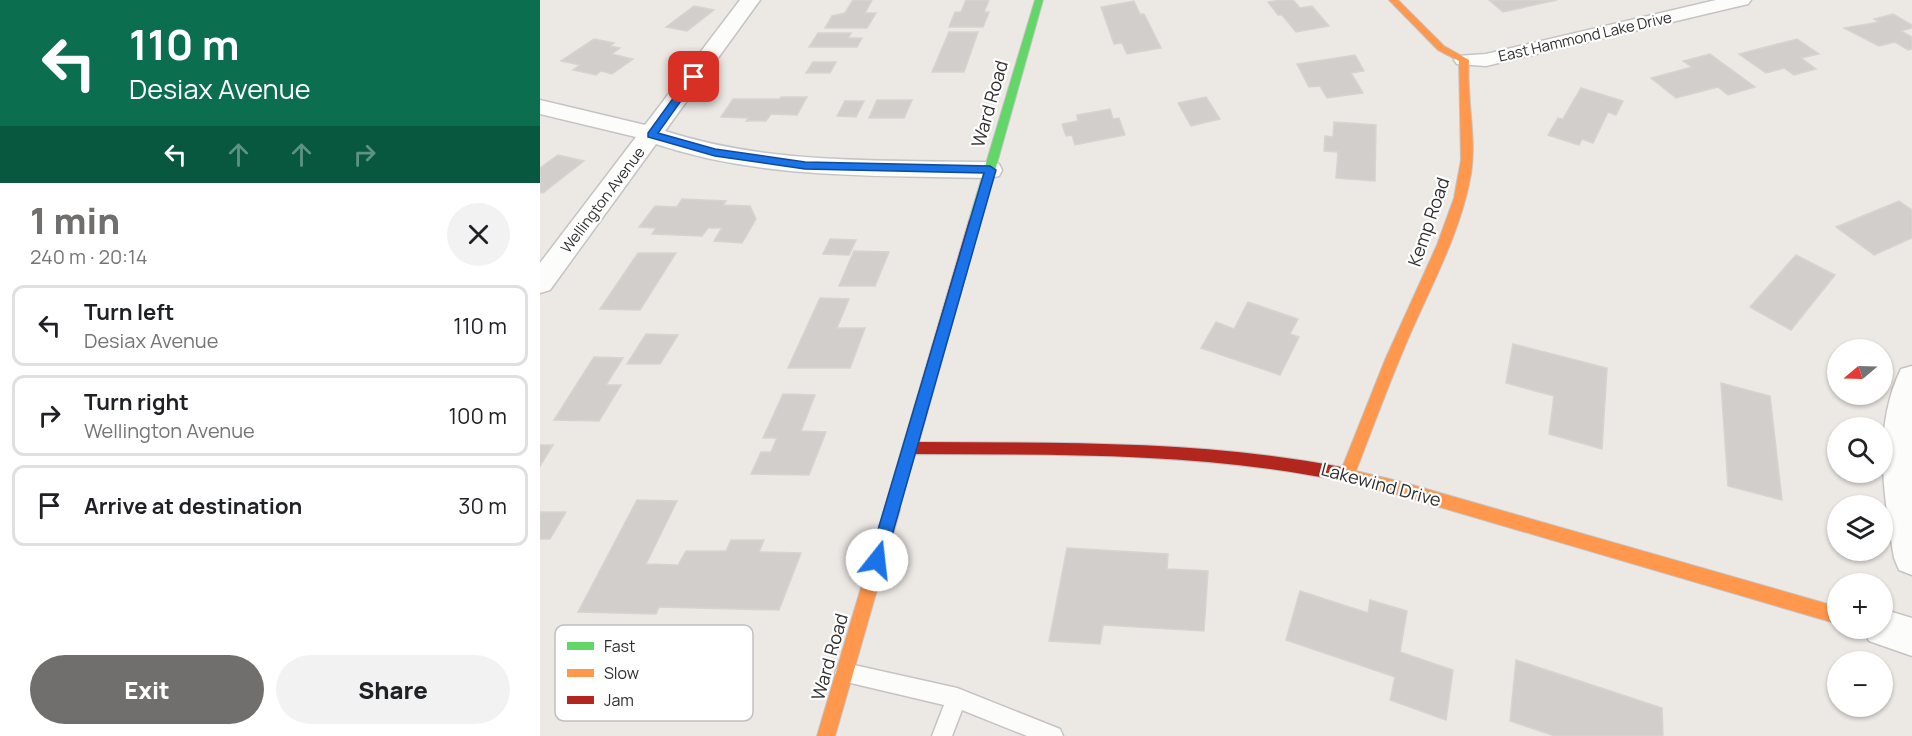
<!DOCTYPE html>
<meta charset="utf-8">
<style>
:root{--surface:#fff;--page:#f2f2f2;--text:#202124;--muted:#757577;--line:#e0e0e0;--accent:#706f6e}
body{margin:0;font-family:Manrope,sans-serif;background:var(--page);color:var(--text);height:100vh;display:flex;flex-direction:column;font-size:22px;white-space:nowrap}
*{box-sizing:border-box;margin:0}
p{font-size:20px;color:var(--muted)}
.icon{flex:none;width:33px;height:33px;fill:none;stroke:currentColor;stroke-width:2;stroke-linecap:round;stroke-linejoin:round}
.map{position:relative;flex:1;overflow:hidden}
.side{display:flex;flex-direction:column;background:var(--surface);width:540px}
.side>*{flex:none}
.guide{background:#0b6e4f;color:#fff;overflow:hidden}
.needle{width:39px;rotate:251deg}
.buttons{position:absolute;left:1287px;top:339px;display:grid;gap:12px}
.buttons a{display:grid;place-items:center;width:66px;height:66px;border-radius:50%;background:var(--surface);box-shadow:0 2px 4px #0004;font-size:30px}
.pin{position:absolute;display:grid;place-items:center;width:51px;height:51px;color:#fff;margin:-26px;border-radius:12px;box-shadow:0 3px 9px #0006}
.me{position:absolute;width:66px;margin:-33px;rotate:16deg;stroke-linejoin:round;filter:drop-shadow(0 0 4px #0008)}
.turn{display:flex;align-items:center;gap:21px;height:126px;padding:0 30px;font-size:27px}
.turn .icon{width:78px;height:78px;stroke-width:2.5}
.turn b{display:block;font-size:42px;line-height:51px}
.lanes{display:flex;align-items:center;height:57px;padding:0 30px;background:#0003;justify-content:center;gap:30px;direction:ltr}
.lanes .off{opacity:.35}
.round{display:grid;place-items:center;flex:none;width:63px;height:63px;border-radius:32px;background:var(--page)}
.head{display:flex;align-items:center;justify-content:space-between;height:102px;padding:0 30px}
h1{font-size:36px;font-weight:800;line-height:45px;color:var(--accent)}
.primary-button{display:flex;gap:12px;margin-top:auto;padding:12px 30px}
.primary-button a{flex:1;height:69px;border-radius:36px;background:var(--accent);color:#fff;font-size:24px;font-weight:800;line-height:69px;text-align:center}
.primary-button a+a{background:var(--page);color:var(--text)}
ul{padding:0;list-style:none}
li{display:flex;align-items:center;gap:18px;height:81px;margin:0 12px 9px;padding:0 18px;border:3px solid var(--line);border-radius:12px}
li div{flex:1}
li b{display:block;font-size:22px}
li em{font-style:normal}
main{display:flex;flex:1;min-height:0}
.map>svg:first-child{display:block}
</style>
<main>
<section class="side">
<div class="guide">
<div class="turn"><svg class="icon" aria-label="left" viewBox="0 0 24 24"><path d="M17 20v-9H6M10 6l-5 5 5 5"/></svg><div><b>110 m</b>Desiax Avenue</div></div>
<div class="lanes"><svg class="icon" aria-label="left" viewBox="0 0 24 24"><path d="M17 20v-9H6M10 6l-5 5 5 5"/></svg><svg class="icon off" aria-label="ahead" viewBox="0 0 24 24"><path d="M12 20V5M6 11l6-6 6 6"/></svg><svg class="icon off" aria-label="ahead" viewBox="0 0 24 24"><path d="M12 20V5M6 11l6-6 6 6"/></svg><svg class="icon off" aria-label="right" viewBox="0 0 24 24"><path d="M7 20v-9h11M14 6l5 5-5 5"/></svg></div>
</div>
<div class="head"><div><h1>1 min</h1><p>240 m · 20:14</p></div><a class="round"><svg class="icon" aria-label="close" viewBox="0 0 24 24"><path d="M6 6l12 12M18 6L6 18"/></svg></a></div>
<ul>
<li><svg class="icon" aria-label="left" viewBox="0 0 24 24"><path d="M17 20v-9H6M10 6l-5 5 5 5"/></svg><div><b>Turn left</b><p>Desiax Avenue</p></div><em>110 m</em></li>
<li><svg class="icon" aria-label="right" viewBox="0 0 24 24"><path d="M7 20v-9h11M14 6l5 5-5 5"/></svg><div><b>Turn right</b><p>Wellington Avenue</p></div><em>100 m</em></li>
<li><svg class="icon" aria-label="arrive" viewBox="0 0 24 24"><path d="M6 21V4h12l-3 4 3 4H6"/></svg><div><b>Arrive at destination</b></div><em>30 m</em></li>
</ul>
<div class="primary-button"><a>Exit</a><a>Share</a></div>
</section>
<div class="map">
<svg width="1372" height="736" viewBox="0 0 1372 736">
<rect width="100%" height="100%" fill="#ece8e4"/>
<g fill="#d1cecb" stroke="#d7d4d0" stroke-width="1.5">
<path d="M313,0H332L325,13H336L327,28H285L292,16L305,13Z"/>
<path d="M426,0H449L444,12H449L443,27H409L415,12H421Z"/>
<path d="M741,0H753L760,8L772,6L789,26L756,32L742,15H738L728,2Z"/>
<path d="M949,0H1017L963,12Z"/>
<path d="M594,1L600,14H604L621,48L587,54L582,43L574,44L561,7Z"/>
<path d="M154,6L174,10L147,31L126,27Z"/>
<path d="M1353,14L1372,25V28L1361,31L1372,37V49L1368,50L1355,42L1339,46L1304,28L1339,22L1334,19Z"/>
<path d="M409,32H438L424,72H392Z"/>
<path d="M278,33H311L308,38H322L317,47H269Z"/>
<path d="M54,39L74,43L70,46L80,48L72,54L93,59L72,74L61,71L56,75L33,70L40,65L21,61Z"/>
<path d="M1257,39L1279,54L1261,58L1276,69L1254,75L1244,68L1226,73L1199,54Z"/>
<path d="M1170,54L1215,87L1188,95L1178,87L1136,98L1111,78L1152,67L1143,61Z"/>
<path d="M815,55L824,71L811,73L823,93L787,98L780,86L769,87L757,64Z"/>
<path d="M273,62H296L290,73H266Z"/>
<path d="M1041,88L1083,101L1076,115L1068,112L1053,143L1042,139L1039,145L1008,135L1018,118L1023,119Z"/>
<path d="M241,97H267L257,115L231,114L226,121H206L209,118L181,117L193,99H240Z"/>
<path d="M666,97L680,119L651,126L638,103Z"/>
<path d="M337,100H372L364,118H329Z"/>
<path d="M305,101H324L316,117L297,116Z"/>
<path d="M570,109L573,119L579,118L585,135L535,145L532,135L526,136L522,124L538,121L537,115Z"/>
<path d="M794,122L836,125L835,181L796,178L798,152L784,151L785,136L793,137Z"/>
<path d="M18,155L44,161L3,193L0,192V168Z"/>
<path d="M142,199L186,201L183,205L210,206L216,219L202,243L174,241L182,228H168L162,236L112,234L116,228L99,227L115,206L137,207Z"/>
<path d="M1359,201L1372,210V238L1334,255L1296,227Z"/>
<path d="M290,239L316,240L309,255L283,254Z"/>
<path d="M314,251L349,252L335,286H299Z"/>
<path d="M98,253H136L100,310L60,309Z"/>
<path d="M1256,255L1295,275L1251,330L1210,307Z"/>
<path d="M280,298L309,299L297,328H325L310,368H248Z"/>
<path d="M708,302L758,319L750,334L759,337L740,375L661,348L676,322L694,329Z"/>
<path d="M106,334L138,335L120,364H87Z"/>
<path d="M973,344L1067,368L1062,449L1009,434L1014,396L966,383Z"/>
<path d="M54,357L83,358L66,385H81L59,421L14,420Z"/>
<path d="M1181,383L1230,396L1242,500L1188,486Z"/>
<path d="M243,394L275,395L261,431L286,432L269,475L211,474L221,452H231L237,438H223Z"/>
<path d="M0,445H13L0,466Z"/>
<path d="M97,500L137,501L106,564L138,565L146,551H186L191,540H224L219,552L261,553L239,610L119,607L116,614L38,612Z"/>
<path d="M0,512H26L10,539H0Z"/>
<path d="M527,548L628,554L627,569L668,571L664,631L563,625L560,644L509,641Z"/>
<path d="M760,591L828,613L830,600L867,611L860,652L913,670L906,720L850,700L855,677L746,640Z"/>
<path d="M976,660L1122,708L1123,736H1015L970,721Z"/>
</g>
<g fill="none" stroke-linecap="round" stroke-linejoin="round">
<g stroke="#c5c4c5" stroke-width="3">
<path id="lane" d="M305,663L417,688L520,729L523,736H487L422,710L412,736H392L404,705L298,680L295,673L298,666Z"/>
</g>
<g stroke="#c5c4c5" stroke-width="3">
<g id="street">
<path d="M200,0H220L125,131C230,165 341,160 450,162L459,164L462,170L459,176L450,178C338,175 224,180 116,144L10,290L0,293V263L96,137L0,114V100L105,125Z"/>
<path d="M1176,0H1211L1208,4L946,66L917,64L914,60L917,56L946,54Z"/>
<path d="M1372,366V575L1359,570L1354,558C1344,496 1332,428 1361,369Z"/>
<path d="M1342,609L1372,618V656L1329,641L1323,628H1342Z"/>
</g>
</g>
<g stroke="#c5c4c5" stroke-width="2">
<path id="fast" d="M495,0H503L441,220L435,224L429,220Z"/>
</g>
<g stroke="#c5c4c5" stroke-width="2">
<g id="slow">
<path d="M849,0H858L904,46L929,60C926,98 937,136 931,174C921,232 891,286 868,339C849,383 833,427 816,471L862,482L1298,607V624L862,496L796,479L794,474L796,469L802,468L845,360L897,245L914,198L921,160L919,61L898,50Z"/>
<path d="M352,503L357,505L360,510L295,736H277L344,510L347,505Z"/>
</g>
</g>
<g stroke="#c5c4c5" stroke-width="2">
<path id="jam" d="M435,216L441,220L379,442C522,443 660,440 801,467L806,469L808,474L806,479L801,481C658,452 520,455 375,454L357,515L352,517L347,515L344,510L429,220Z"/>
</g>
<use href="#lane" fill="#fcfcfb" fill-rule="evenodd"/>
<use href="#street" fill="#fcfcfb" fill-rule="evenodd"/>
<use href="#fast" fill="#63d668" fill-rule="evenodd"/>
<use href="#slow" fill="#ff974d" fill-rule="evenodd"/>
<use href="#jam" fill="#b3261e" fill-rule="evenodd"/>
</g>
<path fill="#1a73e8" stroke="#114b97" stroke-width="1.5" d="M154,74L158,77L118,133L175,149L265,162L450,166L456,170L345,560L343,566L337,568L332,566L329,560L444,173L265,169L175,156L108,137V133L150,75Z"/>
<g text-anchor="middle" stroke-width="4.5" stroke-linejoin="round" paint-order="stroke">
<g font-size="15" fill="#2e2e2e" stroke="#fff">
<text transform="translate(1045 37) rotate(-13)" y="5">East Hammond Lake Drive</text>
<text transform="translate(63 200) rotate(-53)" y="5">Wellington Avenue</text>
</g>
<g font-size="18" fill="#2e2e2e" stroke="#fff">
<text transform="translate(450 104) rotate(-74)" y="6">Ward Road</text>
<text transform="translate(889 222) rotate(-71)" y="6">Kemp Road</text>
<text transform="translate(841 485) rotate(15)" y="6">Lakewind Drive</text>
<text transform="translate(290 657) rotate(-74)" y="6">Ward Road</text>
</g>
</g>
<rect x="15" y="625" width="198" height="96" rx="9" fill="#fff" stroke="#c0c0c0" stroke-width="1.5"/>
<rect x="27" y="642" width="27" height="8" fill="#63d668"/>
<rect x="27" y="669" width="27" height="8" fill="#ff974d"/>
<rect x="27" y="696" width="27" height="8" fill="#b3261e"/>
<g font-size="16" fill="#2e2e2e">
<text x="64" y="652">Fast</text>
<text x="64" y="679">Slow</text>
<text x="64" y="706">Jam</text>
</g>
</svg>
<div class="buttons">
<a><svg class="needle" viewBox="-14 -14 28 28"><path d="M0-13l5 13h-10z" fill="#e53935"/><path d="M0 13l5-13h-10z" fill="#757577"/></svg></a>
<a><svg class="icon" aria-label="search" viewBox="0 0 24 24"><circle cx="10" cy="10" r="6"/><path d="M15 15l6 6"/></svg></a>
<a><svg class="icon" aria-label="layers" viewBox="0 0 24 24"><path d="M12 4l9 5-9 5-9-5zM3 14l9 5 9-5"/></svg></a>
<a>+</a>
<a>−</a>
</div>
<div class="pin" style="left:154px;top:77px;background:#d93025"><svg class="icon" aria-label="arrive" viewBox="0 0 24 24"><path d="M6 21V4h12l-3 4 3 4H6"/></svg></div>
<svg class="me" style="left:337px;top:560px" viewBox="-20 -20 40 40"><circle r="19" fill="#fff"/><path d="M0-13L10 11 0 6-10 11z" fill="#1a73e8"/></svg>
</div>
</main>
